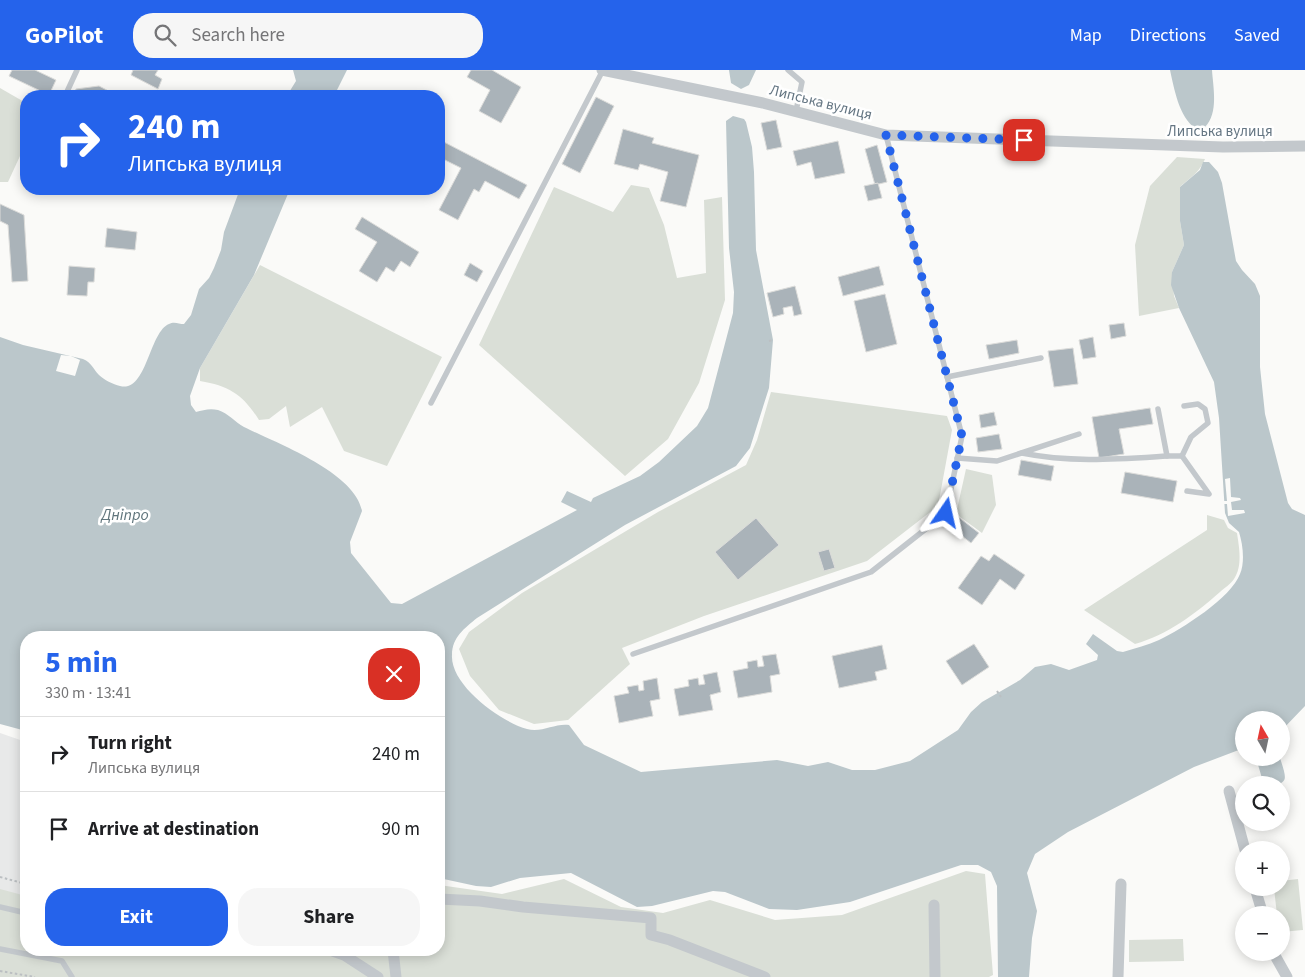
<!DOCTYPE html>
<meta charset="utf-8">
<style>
:root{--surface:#fff;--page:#f6f6f6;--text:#202124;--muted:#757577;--line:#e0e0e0;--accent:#2563eb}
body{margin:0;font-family:"Source Sans 3",sans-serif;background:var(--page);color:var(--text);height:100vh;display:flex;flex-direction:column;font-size:19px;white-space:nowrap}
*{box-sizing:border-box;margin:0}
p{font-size:16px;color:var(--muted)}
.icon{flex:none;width:28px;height:28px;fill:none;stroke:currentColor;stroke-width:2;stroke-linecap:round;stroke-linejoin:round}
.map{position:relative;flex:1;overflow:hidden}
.drawer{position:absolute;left:20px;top:561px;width:425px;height:325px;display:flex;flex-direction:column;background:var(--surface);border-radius:20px;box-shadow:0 2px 12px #0003}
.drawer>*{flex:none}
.banner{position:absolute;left:20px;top:20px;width:425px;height:105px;border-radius:20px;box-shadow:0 2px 12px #0003;background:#2563eb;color:#fff;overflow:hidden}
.needle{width:32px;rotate:351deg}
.tools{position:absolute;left:1235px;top:641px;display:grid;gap:10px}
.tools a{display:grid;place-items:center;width:55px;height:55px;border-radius:50%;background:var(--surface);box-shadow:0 2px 12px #0003;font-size:25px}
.pin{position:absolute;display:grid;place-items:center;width:42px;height:42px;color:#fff;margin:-21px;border-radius:10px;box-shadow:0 2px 8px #0006}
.me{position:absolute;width:55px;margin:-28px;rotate:11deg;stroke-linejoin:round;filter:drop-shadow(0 0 4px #0008)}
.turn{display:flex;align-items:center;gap:18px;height:105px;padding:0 25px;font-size:22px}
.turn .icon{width:65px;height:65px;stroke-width:2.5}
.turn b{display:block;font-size:35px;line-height:42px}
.round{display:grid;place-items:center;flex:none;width:52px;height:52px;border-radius:20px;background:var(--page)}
.summary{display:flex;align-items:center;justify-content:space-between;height:85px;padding:0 25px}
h1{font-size:30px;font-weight:700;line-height:38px;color:var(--accent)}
.primary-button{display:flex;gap:10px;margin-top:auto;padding:10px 25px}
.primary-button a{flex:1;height:58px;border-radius:20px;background:var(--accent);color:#fff;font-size:20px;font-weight:700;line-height:58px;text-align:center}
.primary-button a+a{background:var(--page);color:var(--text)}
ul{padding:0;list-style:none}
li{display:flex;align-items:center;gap:15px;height:75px;padding:0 25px;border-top:1px solid var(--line)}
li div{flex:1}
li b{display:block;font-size:19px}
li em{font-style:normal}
header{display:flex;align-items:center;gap:30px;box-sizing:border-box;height:70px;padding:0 25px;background:var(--accent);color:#fff}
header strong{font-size:24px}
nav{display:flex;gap:28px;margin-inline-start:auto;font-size:18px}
.search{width:350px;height:45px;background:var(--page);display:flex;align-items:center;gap:12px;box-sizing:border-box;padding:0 18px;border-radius:20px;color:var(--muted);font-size:19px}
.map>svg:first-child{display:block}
</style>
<header>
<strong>GoPilot</strong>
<div class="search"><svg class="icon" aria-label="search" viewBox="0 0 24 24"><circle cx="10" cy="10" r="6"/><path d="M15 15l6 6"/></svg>Search here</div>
<nav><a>Map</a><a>Directions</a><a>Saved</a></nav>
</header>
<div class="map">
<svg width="1305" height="907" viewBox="0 0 1305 907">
<rect width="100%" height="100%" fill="#fafaf8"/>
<path fill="#e8e9e9" d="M0,663L26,672V880L0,907Z"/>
<g fill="#dadfd7">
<path d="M0,18L26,33V73L8,112H0Z"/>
<path d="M1177,87L1205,89C1198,104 1193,105 1180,117V151L1184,175L1172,202L1174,226L1179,238L1139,246L1135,175L1150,116Z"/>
<path d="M631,115L649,118L664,155L677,208L706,203L704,130L722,127L725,230L699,313L668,369L625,406L479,275L554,117L613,142Z"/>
<path d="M260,195L442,287L387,396L344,381L322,337L290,357L286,336L269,349L259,350C243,325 230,316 200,311V298Z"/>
<path d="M771,322L947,346L952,360L938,436L867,491L704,546L622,578L630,594L568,650L534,654L499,640L470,606L459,579L469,562L522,523L658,442L746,395L757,370Z"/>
<path d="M966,399L992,405L996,435L982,463L956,444Z"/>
<path d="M1207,445L1224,450L1228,458L1237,463C1239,477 1243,496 1234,509C1231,514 1224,518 1220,522C1195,544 1167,565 1135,574L1084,540L1207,460Z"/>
<path d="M966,801L985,804L993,905L989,907H0V819L26,826V880H439V815L502,824L564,809L621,837L663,843L710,830L775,850L842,845Z"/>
<path d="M1298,809L1303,860L1281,862V845H1277L1274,818H1281V811Z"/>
<path d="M1183,869L1184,891L1129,892V870Z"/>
</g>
<g fill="#bbc7cb">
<path d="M293,0H347L334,26H280L288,24L296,11Z"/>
<path d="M729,0H756L749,15L741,19L731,13Z"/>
<path d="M1170,0H1212C1213,17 1219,43 1205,57L1195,58C1179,47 1174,18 1170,0Z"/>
<path d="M733,46L744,49L746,52L752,77L754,102L756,180L773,270L769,318L750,378L736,396L625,455L477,548C465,558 452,567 452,585C450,615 501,652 527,659C542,663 555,653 569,655L584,675L641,702L777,690L808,696L828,692L852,700H875L910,691L958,660L971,642L982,632L1020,610L1035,597L1051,594L1069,600L1097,590L1098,585L1086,574L1093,564L1117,581L1123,582C1135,578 1148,575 1159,570C1182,559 1231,528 1240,504C1245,492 1243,475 1239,462L1229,453L1225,443L1219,348L1214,312L1179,238L1171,215L1172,202L1184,175L1180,151V117L1200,100L1203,92H1209L1218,102L1222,113L1236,191L1242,200L1255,214L1260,226V297L1265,344L1288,433L1292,439L1305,445V636L1281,661V650H1244V678L1194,697L1068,762L1035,784L1027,803L1037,841L1032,868L1029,907H998L997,816L991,802L978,795H961L850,832L797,840L769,839L725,822L713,821L652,836L637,837L571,803L520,808L491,817L476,816L439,808V568H26V661L0,654V267L23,275L83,289C92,293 93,299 99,305C104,310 113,314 120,316C147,323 149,262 169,254C174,251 179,254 184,254L191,245L199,219L209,208L214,198L221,180L224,162L240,119H290L254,205L200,298L190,326L191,335L196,342C203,340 210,338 218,340C228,343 235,352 244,357C276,373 355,402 362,441L350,472L351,483L391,533L402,534L577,440L561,432L567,421L591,432L593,428L640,406L659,392L697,356L708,338L733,243L734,222L729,178L726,51Z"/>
<path d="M1256,688H1280C1287,710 1290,715 1264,715Z"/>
</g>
<g fill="#fafaf8">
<path d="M61,285L71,286L80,290L75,306L56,301Z"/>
<path d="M1230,408L1231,427L1240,428L1241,430L1231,432L1232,440H1244L1245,443L1228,446L1227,434H1224V431H1227L1225,409Z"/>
</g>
<g fill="#aab3b9" stroke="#dcdcda">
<path d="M12,0H35L56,10L49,25L9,6Z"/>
<path d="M133,0H158L155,5L162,9L158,19L131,5Z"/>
<path d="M471,0H492L521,17L501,53L479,41L490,20L467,7Z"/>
<path d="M99,16L118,26H73L76,19Z"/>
<path d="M596,27L614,36L580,103L562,94Z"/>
<path d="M776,50L782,77L767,80L761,53Z"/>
<path d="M623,59L654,68L652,73L699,85L686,137L660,131L668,102L640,94L638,100L614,94Z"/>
<path d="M440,70L527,115L519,129L485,111L479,122L474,119L458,150L439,140L461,98L439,87Z"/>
<path d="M838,71L845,103L815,109L811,92L797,96L793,81Z"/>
<path d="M877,75L887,112L875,115L865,79Z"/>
<path d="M878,113L882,128L868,131L864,116Z"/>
<path d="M0,134L24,145L28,211L12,212L8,155L0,151Z"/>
<path d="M362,147L419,182L410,197L401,191L394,202L386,197L377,212L359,201L377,172L355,159Z"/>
<path d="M107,158L137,162L135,180L105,177Z"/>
<path d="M470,193L483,201L477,212L464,205Z"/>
<path d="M69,196L95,198L94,212H88L87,226L67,225Z"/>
<path d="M879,196L884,215L843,226L838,207Z"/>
<path d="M795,216L802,244L794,246L792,236L783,238L784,244L773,247L767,223Z"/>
<path d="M885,224L897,274L866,282L854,231Z"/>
<path d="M1124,253L1126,266L1111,269L1109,255Z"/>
<path d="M1093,267L1096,287L1083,289L1079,270Z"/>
<path d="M1017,270L1019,283L989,289L986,275Z"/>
<path d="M1073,278L1078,314L1054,317L1048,281Z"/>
<path d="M1150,338L1153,354L1119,359L1124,384L1099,388L1092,347Z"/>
<path d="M994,342L997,355L981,358L979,345Z"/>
<path d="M999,364L1002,379L978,382L976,368Z"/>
<path d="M1021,390L1054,396L1051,411L1018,405Z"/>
<path d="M1125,402L1177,411L1173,432L1121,423Z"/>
<path d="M957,446L979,463L971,473L949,456Z"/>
<path d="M756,448L779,475L738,510L715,482Z"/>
<path d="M829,479L835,498L824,501L818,482Z"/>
<path d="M994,484L1025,505L1015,520L1000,509L982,535L958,518L981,486L989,491Z"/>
<path d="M974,574L989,597L962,615L946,591Z"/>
<path d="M882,575L887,599L875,602L877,610L839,618L832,586Z"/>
<path d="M776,584L780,604L770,606L772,622L738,628L733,601L748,598L747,592L757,590L758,597L764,596L762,586Z"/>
<path d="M717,602L721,622L710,625L713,640L679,646L674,619L689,616L688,610L698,608L699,615L705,614L703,605Z"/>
<path d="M657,608L660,629L650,631L653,646L619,653L614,626L629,623L627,617L638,615L639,621L644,620L643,611Z"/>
<path d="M1244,726V751L1239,752L1233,729Z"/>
</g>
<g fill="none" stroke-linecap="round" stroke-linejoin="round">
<g stroke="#bbbfc2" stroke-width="2" stroke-dasharray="2.5 2.5" stroke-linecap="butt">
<path d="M769,271L773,270"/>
<path d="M997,621L1001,627"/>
<path d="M0,807L26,814"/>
<path d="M0,901L35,907"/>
</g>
<g stroke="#c3c8cc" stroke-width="5.5">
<path d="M788,0L802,12L796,41"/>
<path d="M65,26L77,0"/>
<path d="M947,307L1041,288"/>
<path d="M431,333L603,0"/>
<path d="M1022,383C1070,393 1118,389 1167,386L1158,339"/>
<path d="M1167,386H1182L1209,424L1187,421"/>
<path d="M1182,386L1191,367L1208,353L1205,339L1198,334L1184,336"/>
<path d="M957,388L997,391L1079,364"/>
<path d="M633,584L871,502L946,443L962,366L886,65"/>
<path d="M0,837L26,843"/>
<path d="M0,879L62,891L72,907"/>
</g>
<g stroke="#c3c8cc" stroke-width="11">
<path d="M602,0L763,33L886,65L1223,77L1305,76"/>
<path d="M1229,721L1245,780"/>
<path d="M1255,818L1263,845"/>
<path d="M439,829L480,831L523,837L651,848V865L670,870L765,907"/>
<path d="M934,835L935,907"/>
<path d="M330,880L344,885L378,907"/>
<path d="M393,880L396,907"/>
<path d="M1273,882L1287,907"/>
<path d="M1118,907L1121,814"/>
</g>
</g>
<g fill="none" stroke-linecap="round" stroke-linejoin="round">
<path stroke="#2563eb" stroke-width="9" stroke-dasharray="0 16.2" d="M946,443L962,366L886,65L1024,70"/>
</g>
<g text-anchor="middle" stroke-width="5" stroke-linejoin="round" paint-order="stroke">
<g font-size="15" fill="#657683" stroke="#fff">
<text transform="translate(821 32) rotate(14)" y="5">Липська вулиця</text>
<text x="1220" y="66">Липська вулиця</text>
</g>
<g font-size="16" font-style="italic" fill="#60757c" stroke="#fff">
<text x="125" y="450">Дніпро</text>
</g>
</g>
</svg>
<div class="tools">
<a><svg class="needle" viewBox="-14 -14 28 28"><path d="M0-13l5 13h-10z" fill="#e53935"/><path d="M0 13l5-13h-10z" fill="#757577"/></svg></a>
<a><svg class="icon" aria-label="search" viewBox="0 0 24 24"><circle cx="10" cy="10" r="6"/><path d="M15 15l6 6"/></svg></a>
<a>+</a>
<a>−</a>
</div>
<div class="pin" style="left:1024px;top:70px;background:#d93025"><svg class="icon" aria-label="arrive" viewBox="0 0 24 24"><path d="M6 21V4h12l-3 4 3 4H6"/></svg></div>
<svg class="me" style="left:946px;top:443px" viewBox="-20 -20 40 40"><path d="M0-17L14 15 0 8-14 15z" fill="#2563eb" stroke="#fff" stroke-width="4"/></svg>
<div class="banner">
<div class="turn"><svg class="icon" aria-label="right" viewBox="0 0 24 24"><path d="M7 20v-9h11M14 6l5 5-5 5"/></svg><div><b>240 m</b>Липська вулиця</div></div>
</div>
<section class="drawer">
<div class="summary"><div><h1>5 min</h1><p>330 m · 13:41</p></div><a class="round" style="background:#d93025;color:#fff"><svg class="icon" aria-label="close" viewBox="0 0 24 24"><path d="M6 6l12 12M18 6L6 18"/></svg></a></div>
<ul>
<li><svg class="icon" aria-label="right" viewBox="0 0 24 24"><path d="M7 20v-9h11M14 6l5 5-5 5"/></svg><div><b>Turn right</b><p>Липська вулиця</p></div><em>240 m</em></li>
<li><svg class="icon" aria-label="arrive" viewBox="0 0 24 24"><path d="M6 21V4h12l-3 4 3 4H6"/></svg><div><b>Arrive at destination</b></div><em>90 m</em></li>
</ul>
<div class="primary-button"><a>Exit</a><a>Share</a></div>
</section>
</div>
